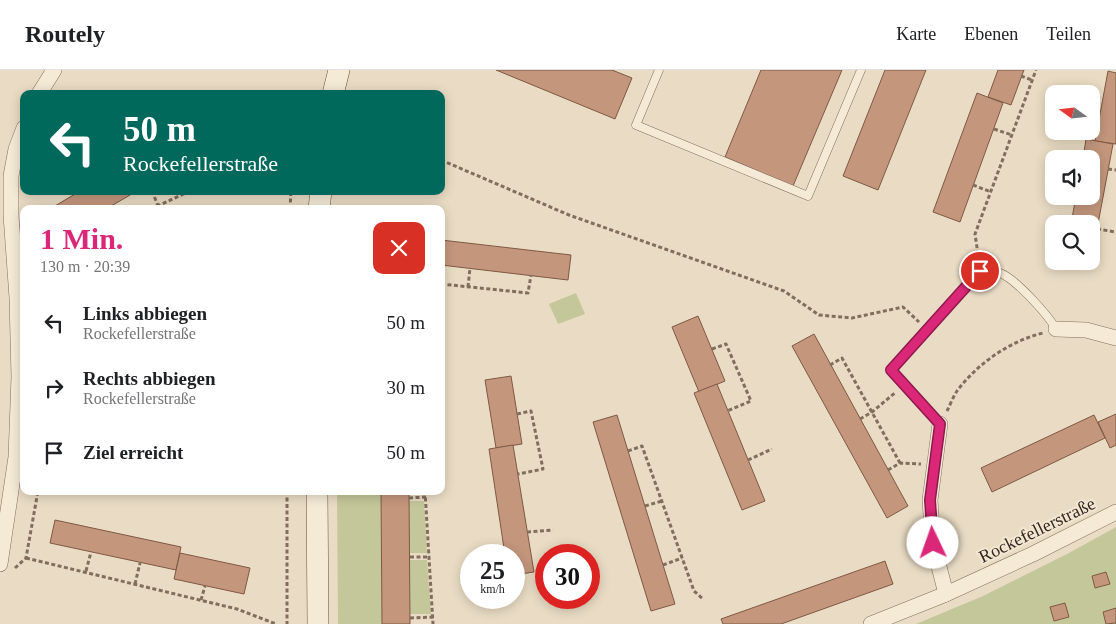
<!DOCTYPE html>
<html lang="de">
<meta charset="utf-8">
<style>
:root{--surface:#fff;--page:#f6f6f6;--text:#202124;--muted:#757577;--line:#e0e0e0;--accent:#db2777}
body{margin:0;font-family:Georgia,serif;background:var(--page);color:var(--text);height:100vh;display:flex;flex-direction:column;font-size:19px;white-space:nowrap}
*{box-sizing:border-box;margin:0}
p{font-size:16px;color:var(--muted)}
.icon{flex:none;width:28px;height:28px;fill:none;stroke:currentColor;stroke-width:2;stroke-linecap:round;stroke-linejoin:round}
.map{position:relative;flex:1;overflow:hidden}
.drawer{position:absolute;left:20px;top:135px;width:425px;height:290px;display:flex;flex-direction:column;background:var(--surface);border-radius:10px;box-shadow:0 2px 12px #0003}
.drawer>*{flex:none}
.top-card{position:absolute;left:20px;top:20px;width:425px;height:105px;border-radius:10px;box-shadow:0 2px 12px #0003;background:#00695c;color:#fff;overflow:hidden}
.needle{width:32px;rotate:285deg}
.controls{position:absolute;left:1045px;top:15px;display:grid;gap:10px}
.controls a{display:grid;place-items:center;width:55px;height:55px;border-radius:10px;background:var(--surface);box-shadow:0 2px 12px #0003;font-size:25px}
.speed{position:absolute;left:460px;top:474px;display:flex;gap:10px;font-size:25px;font-weight:700;text-align:center}
.speed>*{display:grid;place-content:center;width:65px;height:65px;border-radius:50%;background:var(--surface);box-shadow:0 2px 12px #0003;line-height:1}
.speed small{font-size:12px;font-weight:400}
.speed .limit{border:8px solid #d22;background:#fff;color:#111}
.pin{position:absolute;display:grid;place-items:center;width:42px;height:42px;color:#fff;margin:-21px;border:2px solid #fff;border-radius:50%;box-shadow:0 1px 5px #0007}
.me{position:absolute;width:55px;margin:-28px;rotate:357deg;stroke-linejoin:round;filter:drop-shadow(0 0 4px #0008)}
.turn{display:flex;align-items:center;gap:18px;height:105px;padding:0 20px;font-size:22px}
.turn .icon{width:65px;height:65px;stroke-width:2.5}
.turn b{display:block;font-size:35px;line-height:42px}
.round{display:grid;place-items:center;flex:none;width:52px;height:52px;border-radius:10px;background:var(--page)}
.summary{display:flex;align-items:center;justify-content:space-between;height:85px;padding:0 20px}
h1{font-size:30px;font-weight:700;line-height:38px;color:var(--accent)}
ul{padding:0;list-style:none}
li{display:flex;align-items:center;gap:15px;height:65px;padding:0 20px}
li div{flex:1}
li b{display:block;font-size:19px}
li em{font-style:normal}
header{display:flex;align-items:center;gap:30px;box-sizing:border-box;height:70px;padding:0 25px;background:var(--surface);border-bottom:1px solid var(--line)}
header strong{font-size:24px}
nav{display:flex;gap:28px;margin-inline-start:auto;font-size:18px}
.map>svg:first-child{display:block}
</style>
<header>
<strong>Routely</strong>
<nav><a>Karte</a><a>Ebenen</a><a>Teilen</a></nav>
</header>
<div class="map">
<svg width="1116" height="554" viewBox="0 0 1116 554">
<rect width="100%" height="100%" fill="#eadcc4"/>
<g fill="#c4c799">
<path d="M576,223L585,244L558,254L549,234Z"/>
<path d="M337,421H381L382,554H338Z"/>
<path d="M409,431H424L427,483H409Z"/>
<path d="M1116,457V554H916L983,526L1069,483Z"/>
<path d="M410,490H427L431,544H410Z"/>
</g>
<g fill="#c4977d" stroke="#7f5844">
<path d="M496,0H612L632,8L615,49Z"/>
<path d="M761,0H842L793,116L725,87Z"/>
<path d="M885,0H926L878,120L843,106Z"/>
<path d="M998,0H1024L1011,35L988,27Z"/>
<path d="M1108,1L1116,3V74L1095,71Z"/>
<path d="M977,23L1003,33L960,152L933,142Z"/>
<path d="M1086,69L1113,74L1091,191V154H1071L1076,126H1091V89H1083Z"/>
<path d="M80,121H137L106,139H50Z"/>
<path d="M441,170L571,185L568,210L441,195Z"/>
<path d="M1064,191H1091L1090,198L1064,194Z"/>
<path d="M698,246L725,311L699,322L672,257Z"/>
<path d="M814,264L908,436L887,448L792,276Z"/>
<path d="M511,306L522,374L496,378L485,310Z"/>
<path d="M717,314L765,431L742,440L694,323Z"/>
<path d="M1116,344V375L1110,378L1098,352Z"/>
<path d="M617,345L675,534L651,541L593,352Z"/>
<path d="M1094,345L1105,368L992,422L981,398Z"/>
<path d="M513,375L534,502L514,505V485H505L489,379Z"/>
<path d="M381,421H409L410,554H382Z"/>
<path d="M55,450L181,477L176,500L50,473Z"/>
<path d="M180,483L250,498L244,524L174,509Z"/>
<path d="M885,491L893,514L781,554H723L721,549Z"/>
<path d="M1106,502L1110,514L1095,518L1092,506Z"/>
<path d="M1065,533L1069,547L1054,551L1050,537Z"/>
<path d="M1116,538V553L1106,554L1103,542Z"/>
</g>
<g fill="none" stroke-linecap="round" stroke-linejoin="round">
<g stroke="#826e5c" stroke-width="9">
<g id="service">
<path d="M659,0L636,55L808,126L861,0"/>
<path d="M940,354L891,300L980,201C986,201 995,201 1000,203C1016,209 1048,245 1056,259"/>
</g>
</g>
<g stroke="#826e5c" stroke-width="16">
<g id="minor">
<path d="M39,24L54,0"/>
<path d="M1056,259L1086,260L1116,268"/>
<path d="M940,354L930,430L933,473L946,524"/>
<path d="M0,494L16,387L19,307L17,228L11,145V106L16,79L24,58"/>
<path d="M871,554L946,524L1033,484L1116,442"/>
</g>
</g>
<g stroke="#64503f" stroke-width="22">
<g id="secondary">
<path d="M333,24L339,0"/>
<path d="M319,139L321,121"/>
<path d="M317,421L318,554"/>
</g>
</g>
<g stroke="#826e5c" stroke-width="3" stroke-dasharray="4 2.5" stroke-linecap="butt">
<path d="M1021,6L1032,10"/>
<path d="M994,59L1012,65"/>
<path d="M441,90L569,145L784,221L819,245L852,248L903,237L919,252"/>
<path d="M1108,99L1116,100"/>
<path d="M973,115L991,122"/>
<path d="M152,121L158,136"/>
<path d="M151,139L190,121"/>
<path d="M290,139L291,121"/>
<path d="M1097,159L1116,162"/>
<path d="M979,191L975,164L1036,0"/>
<path d="M441,214L528,223L531,205"/>
<path d="M468,217L470,198"/>
<path d="M712,279L726,274L751,331L727,341"/>
<path d="M830,295L842,288L900,393"/>
<path d="M947,341C950,335 953,327 957,321C978,293 1010,271 1043,263"/>
<path d="M517,344L531,341L543,399L518,404"/>
<path d="M860,349L872,342L896,322"/>
<path d="M628,381L642,376L694,521L703,529"/>
<path d="M748,390L772,379"/>
<path d="M888,400L900,393L921,394"/>
<path d="M287,421V554"/>
<path d="M425,421L433,554"/>
<path d="M409,428L426,427"/>
<path d="M645,436L662,431"/>
<path d="M527,462L553,460"/>
<path d="M410,487H429"/>
<path d="M26,488L237,539L276,554"/>
<path d="M663,495L682,488"/>
<path d="M15,498L26,488L38,421"/>
<path d="M86,501L91,482"/>
<path d="M135,514L140,493"/>
<path d="M201,530L205,516"/>
<path d="M410,548L433,547"/>
</g>
<use href="#service" stroke="#f5ead6" stroke-width="8"/>
<use href="#minor" stroke="#f5ead6" stroke-width="15"/>
<use href="#secondary" stroke="#f5ead6" stroke-width="21"/>
</g>
<g fill="none" stroke-linecap="round" stroke-linejoin="round">
<g stroke="#8e194d" stroke-width="12">
<path id="route" d="M933,473L930,430L940,354L891,300L980,201"/>
</g>
<use href="#route" stroke="#db2777" stroke-width="9"/>
</g>
<g text-anchor="middle" stroke-width="4" stroke-linejoin="round" paint-order="stroke">
<g font-size="18" fill="#34281f" stroke="#f2e7d3">
<text transform="translate(1037 460) rotate(-26)" y="6">Rockefellerstraße</text>
</g>
</g>
</svg>
<div class="controls">
<a><svg class="needle" viewBox="-14 -14 28 28"><path d="M0-13l5 13h-10z" fill="#e53935"/><path d="M0 13l5-13h-10z" fill="#757577"/></svg></a>
<a><svg class="icon" aria-label="sound" viewBox="0 0 24 24"><path d="M4 9h4l5-4v14l-5-4H4zM17 9q2 3 0 6"/></svg></a>
<a><svg class="icon" aria-label="search" viewBox="0 0 24 24"><circle cx="10" cy="10" r="6"/><path d="M15 15l6 6"/></svg></a>
</div>
<div class="speed"><div>25<small>km/h</small></div><div class="limit">30</div></div>
<div class="pin" style="left:980px;top:201px;background:#d93025"><svg class="icon" aria-label="arrive" viewBox="0 0 24 24"><path d="M6 21V4h12l-3 4 3 4H6"/></svg></div>
<svg class="me" style="left:933px;top:473px" viewBox="-20 -20 40 40"><circle r="19" fill="#fff"/><path d="M0-13L10 11 0 6-10 11z" fill="#db2777"/></svg>
<div class="top-card">
<div class="turn"><svg class="icon" aria-label="left" viewBox="0 0 24 24"><path d="M17 20v-9H6M10 6l-5 5 5 5"/></svg><div><b>50 m</b>Rockefellerstraße</div></div>
</div>
<section class="drawer">
<div class="summary"><div><h1>1 Min.</h1><p>130 m · 20:39</p></div><a class="round" style="background:#d93025;color:#fff"><svg class="icon" aria-label="close" viewBox="0 0 24 24"><path d="M6 6l12 12M18 6L6 18"/></svg></a></div>
<ul>
<li><svg class="icon" aria-label="left" viewBox="0 0 24 24"><path d="M17 20v-9H6M10 6l-5 5 5 5"/></svg><div><b>Links abbiegen</b><p>Rockefellerstraße</p></div><em>50 m</em></li>
<li><svg class="icon" aria-label="right" viewBox="0 0 24 24"><path d="M7 20v-9h11M14 6l5 5-5 5"/></svg><div><b>Rechts abbiegen</b><p>Rockefellerstraße</p></div><em>30 m</em></li>
<li><svg class="icon" aria-label="arrive" viewBox="0 0 24 24"><path d="M6 21V4h12l-3 4 3 4H6"/></svg><div><b>Ziel erreicht</b></div><em>50 m</em></li>
</ul>
</section>
</div>
